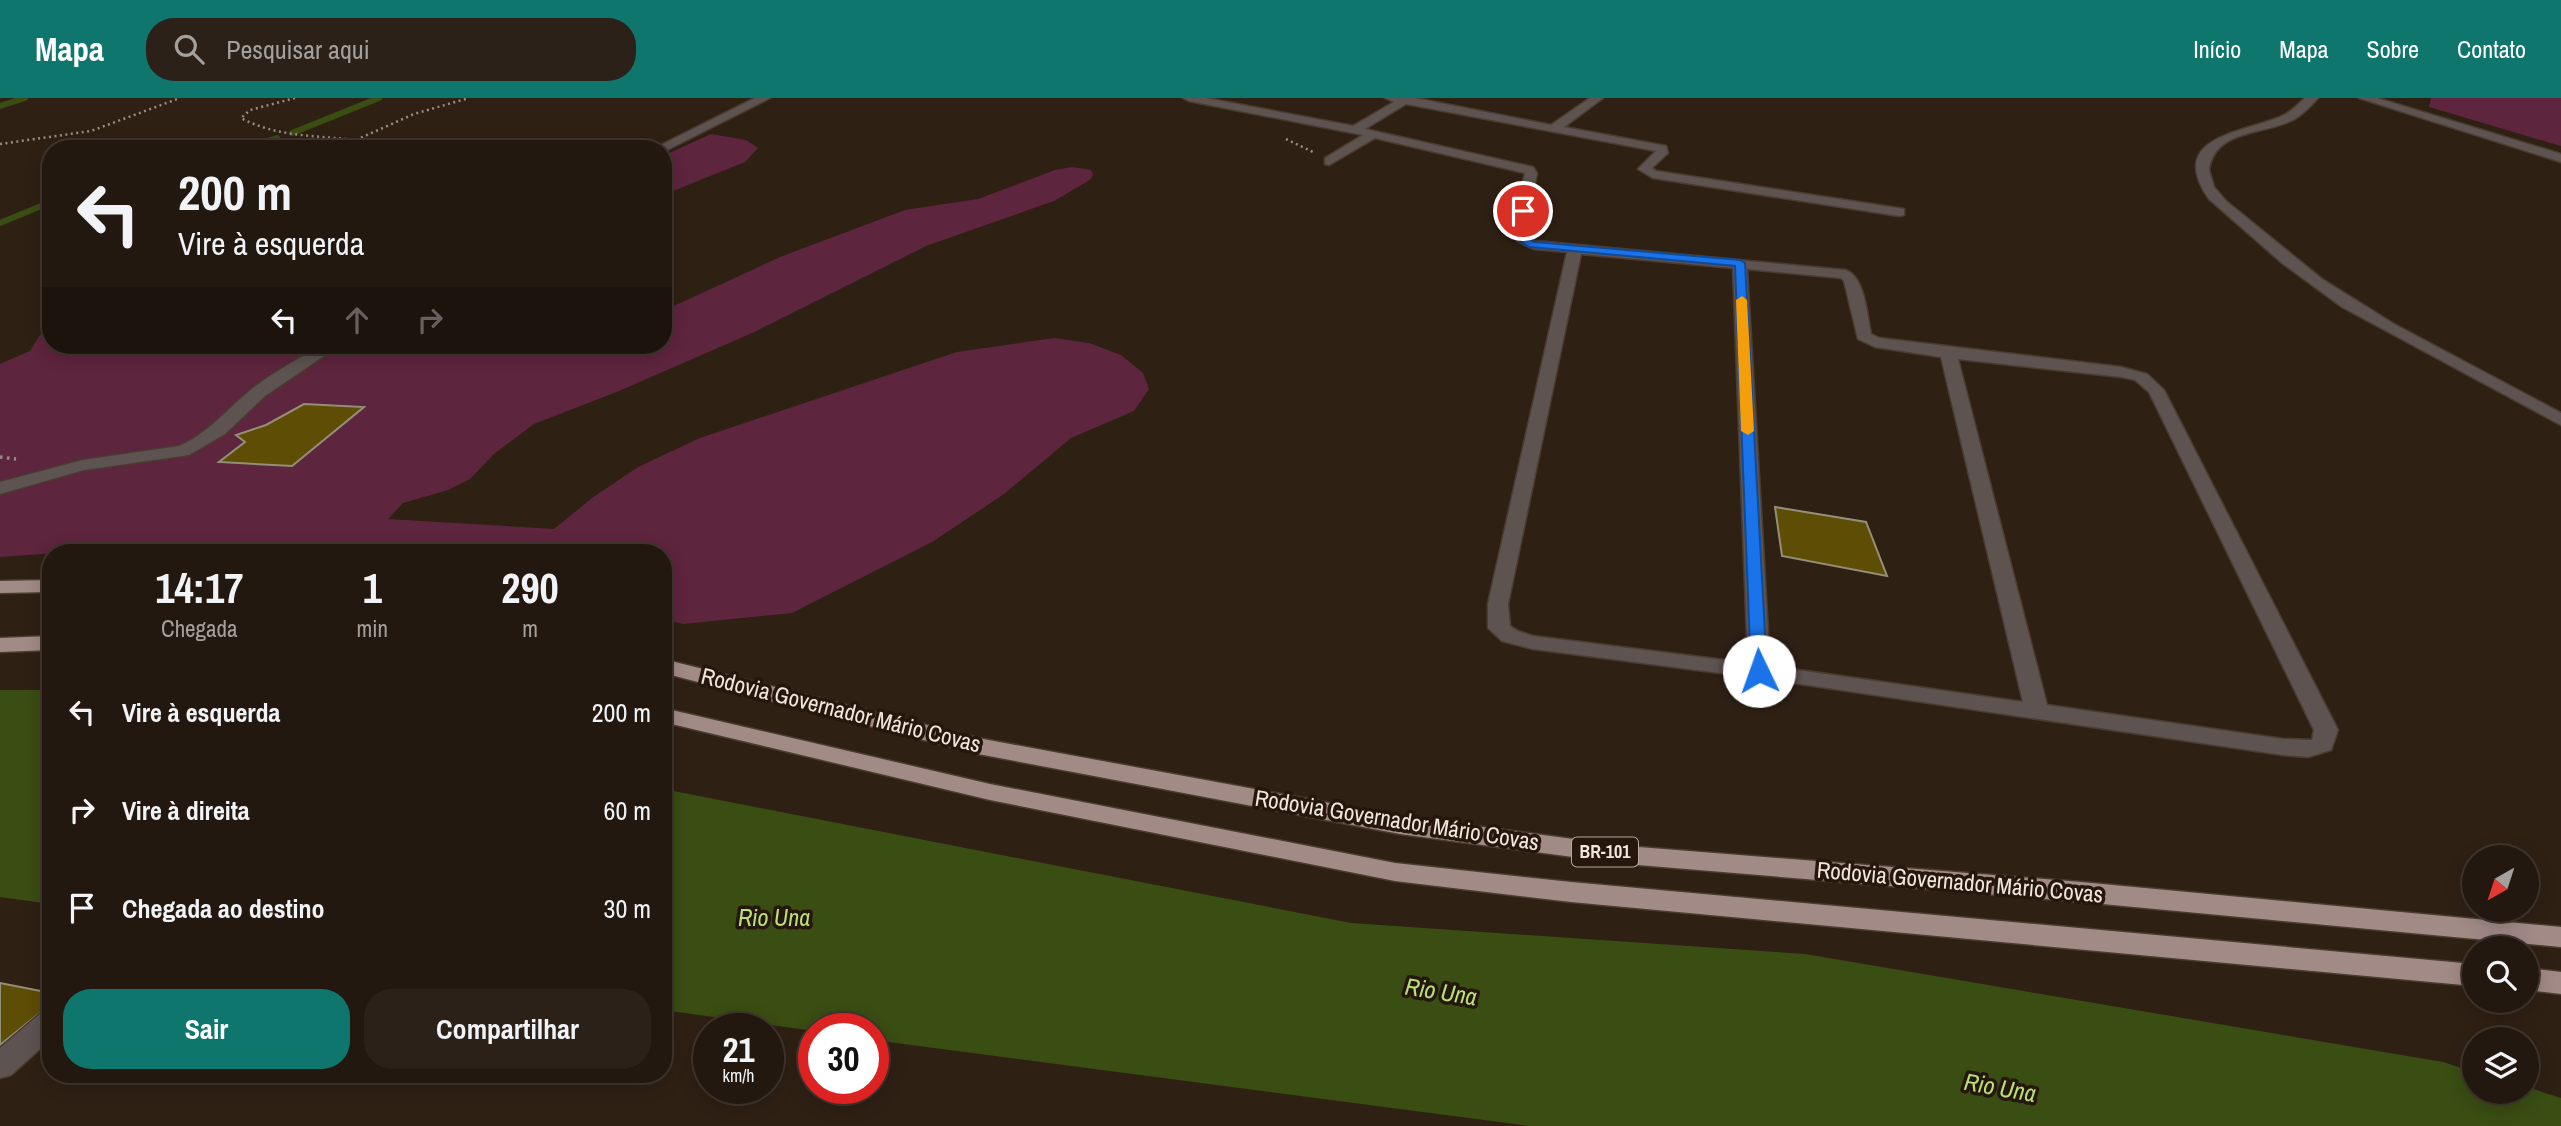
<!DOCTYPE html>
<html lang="pt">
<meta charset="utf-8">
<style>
:root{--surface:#23180f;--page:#2b2118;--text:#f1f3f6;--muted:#a3a09e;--line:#40372f;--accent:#0f766e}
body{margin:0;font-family:"Archivo Narrow",sans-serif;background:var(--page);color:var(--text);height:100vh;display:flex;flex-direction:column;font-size:26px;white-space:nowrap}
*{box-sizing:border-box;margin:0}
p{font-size:23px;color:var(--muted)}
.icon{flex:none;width:38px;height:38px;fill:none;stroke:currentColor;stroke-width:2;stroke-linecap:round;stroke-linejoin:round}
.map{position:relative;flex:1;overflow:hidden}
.sheet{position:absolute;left:42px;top:446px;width:630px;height:539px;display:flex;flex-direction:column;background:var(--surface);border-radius:28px;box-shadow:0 4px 18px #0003,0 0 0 2px var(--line)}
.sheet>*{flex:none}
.banner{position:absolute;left:42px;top:42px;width:630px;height:214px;border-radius:28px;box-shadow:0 4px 18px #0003,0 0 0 2px var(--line);background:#23180f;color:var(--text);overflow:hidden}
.needle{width:46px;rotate:219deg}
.buttons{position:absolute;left:2462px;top:747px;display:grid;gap:14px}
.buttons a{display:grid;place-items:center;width:77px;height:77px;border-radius:50%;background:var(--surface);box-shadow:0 4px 18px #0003,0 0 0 2px var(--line);font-size:35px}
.speed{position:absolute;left:693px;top:915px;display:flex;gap:14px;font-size:35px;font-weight:700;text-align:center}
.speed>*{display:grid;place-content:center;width:91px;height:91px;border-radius:50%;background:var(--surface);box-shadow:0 4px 18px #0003,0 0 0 2px var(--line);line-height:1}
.speed small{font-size:18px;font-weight:400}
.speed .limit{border:10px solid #d22;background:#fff;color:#111}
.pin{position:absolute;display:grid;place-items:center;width:60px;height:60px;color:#fff;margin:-30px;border:4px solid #fff;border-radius:50%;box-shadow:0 2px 7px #0007}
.me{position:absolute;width:77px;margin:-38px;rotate:357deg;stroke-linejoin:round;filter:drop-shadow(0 0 5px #0008)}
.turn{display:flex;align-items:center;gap:24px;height:147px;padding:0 21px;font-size:32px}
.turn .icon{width:91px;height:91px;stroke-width:2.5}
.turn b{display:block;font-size:49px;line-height:60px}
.lanes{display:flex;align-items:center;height:66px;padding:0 21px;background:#0003;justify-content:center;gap:35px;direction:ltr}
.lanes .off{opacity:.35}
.eta{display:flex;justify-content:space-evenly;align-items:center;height:119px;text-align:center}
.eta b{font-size:42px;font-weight:800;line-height:49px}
.primary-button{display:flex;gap:14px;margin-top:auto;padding:14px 21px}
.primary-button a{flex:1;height:80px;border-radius:28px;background:var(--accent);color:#fff;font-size:28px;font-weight:800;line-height:80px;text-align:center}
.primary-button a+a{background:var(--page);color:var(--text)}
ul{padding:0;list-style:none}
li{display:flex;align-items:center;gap:21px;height:98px;padding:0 21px}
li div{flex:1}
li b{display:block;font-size:26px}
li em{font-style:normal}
header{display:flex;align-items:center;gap:42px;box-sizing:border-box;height:98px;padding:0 35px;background:var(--accent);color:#fff}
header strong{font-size:33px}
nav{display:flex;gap:38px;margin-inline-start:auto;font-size:24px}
.search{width:490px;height:63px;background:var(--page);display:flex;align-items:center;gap:18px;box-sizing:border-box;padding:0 24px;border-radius:28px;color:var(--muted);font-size:26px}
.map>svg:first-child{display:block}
</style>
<header>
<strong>Mapa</strong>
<div class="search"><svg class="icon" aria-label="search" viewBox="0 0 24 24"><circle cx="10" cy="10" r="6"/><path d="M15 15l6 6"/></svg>Pesquisar aqui</div>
<nav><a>Início</a><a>Mapa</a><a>Sobre</a><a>Contato</a></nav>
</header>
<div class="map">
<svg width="2561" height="1028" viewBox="0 0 2561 1028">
<rect width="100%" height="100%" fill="#2f2014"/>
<g fill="#5e253e">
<path d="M2431,0H2561V48L2429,9Z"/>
<path d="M711,36L746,42L758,50L745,64L663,97V58Z"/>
<path d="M1072,69L1091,72L1093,77L1090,82L1054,103L926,148L752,235L619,293L534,326L494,356L470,381L448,392L403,405L388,421L554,431L592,400L638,369L700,340L957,254L1054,240L1089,245L1121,257L1143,275L1149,291L1134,313L1071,340L1004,396L932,444L792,515L683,526L663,521V455H358L180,446L0,459V266L30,253L51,220V247H663V213L780,159L905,112L978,101L1055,72Z"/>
</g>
<g fill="#3a4d13">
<path d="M0,592H51V806L0,799Z"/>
<path d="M663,691L1351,825L1805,856L2443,964L2474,974V994H2527V989L2561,1000V1028H1529L873,942V931H814V933L663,912Z"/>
</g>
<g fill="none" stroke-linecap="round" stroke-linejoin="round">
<g stroke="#3a4d13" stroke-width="6">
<path d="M0,8L25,0"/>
<path d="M292,35L379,0"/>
<path d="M242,51L277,40"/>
<path d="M0,125L51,104"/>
</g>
</g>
<g fill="#5e4d04" stroke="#958f79" stroke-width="2">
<path d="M304,306L364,309L292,368L219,364L245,344L236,337L266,327Z"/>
<path d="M1775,409L1866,424L1887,478L1782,458Z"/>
<path d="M0,885L51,895V906L0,947Z"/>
</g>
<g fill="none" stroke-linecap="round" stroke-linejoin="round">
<g stroke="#4a3c30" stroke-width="3">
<g id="minor">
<path d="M755,0H770L663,54V51H653Z"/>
<path d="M1183,0H1206L1353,28L1394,4L1385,0H1415L1551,27L1590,0H1603L1564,29L1666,48L1668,55L1652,70L1656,73L1904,111V117L1899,118L1653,80L1638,71L1656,53L1406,6L1365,31L1533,69L1537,75L1526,131L1530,140L1536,143L1845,172C1865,178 1867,217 1871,236L1879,240L2121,269L2147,276L2164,292L2338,632L2331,652L2308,659L2283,657L1759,580L1533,551L1502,543L1488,530V506L1567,154L1534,151L1517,143L1512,131L1525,75L1375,40L1329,67L1325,66V60L1363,37L1189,3ZM1581,156L1733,170L1748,565L1533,538L1518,533L1510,528L1508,506ZM1747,171L1841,180L1844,183L1858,241L1875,249L1941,259L2023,604L1770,568ZM1958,261L2121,279L2135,282L2149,294L2314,632L2312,642L2283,641L2047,607Z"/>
<path d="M2305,0H2318C2311,8 2302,17 2293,22C2263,37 2215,31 2209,72L2214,89L2226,103L2322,181L2394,226L2561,315V327L2342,209L2282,165L2209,101C2164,37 2247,35 2284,17C2292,13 2298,6 2305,0Z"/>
<path d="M2359,0H2377L2561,56V64Z"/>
<path d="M322,247H340L265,298L225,336L189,357L84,372L0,396V384L83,362L179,348C209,335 227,311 252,291C273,274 299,261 322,247Z"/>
<path d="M51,911V941L11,977L0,980V950L41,915Z"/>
</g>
</g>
<g stroke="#4a3c30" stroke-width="3">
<g id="trunk">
<path d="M51,482V494L0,495V483Z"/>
<path d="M51,538V552L0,554V540Z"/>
<path d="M663,561L978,640L1400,718L1626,748L2081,784L2561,829V849L2081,804L1626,766L1400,736L978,656L663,575Z"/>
<path d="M663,610L990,686L1395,765L1571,784L2474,866V888L1571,804L1395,783L990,702L663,624Z"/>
<path d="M2527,870L2561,874V896L2527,892Z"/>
</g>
</g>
<g stroke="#998d83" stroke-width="2.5" stroke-dasharray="2 3.5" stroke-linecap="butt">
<path d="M295,0L250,12L241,20C289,46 344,33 395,51"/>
<path d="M1286,41L1313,54"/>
<path d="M356,42L414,16L469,0"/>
<path d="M0,46L91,33L180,0"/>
</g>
<path stroke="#998d83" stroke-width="3.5" stroke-dasharray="2.5 4.5" stroke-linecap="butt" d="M0,359L16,361"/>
<use href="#minor" fill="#5d5351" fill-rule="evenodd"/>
<use href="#trunk" fill="#a28a87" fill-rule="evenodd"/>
</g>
<path fill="#1a73e8" stroke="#114b97" stroke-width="2" d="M1519,110L1528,113L1524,131L1525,138L1535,144L1740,162L1745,165L1767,573L1765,577L1759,578L1751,573L1735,168L1530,149C1511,142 1513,127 1519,110Z"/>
<path fill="#f59e0b" d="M1742,198L1747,202L1754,333L1748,337L1741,333L1736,202Z"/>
<g text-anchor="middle" stroke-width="7" stroke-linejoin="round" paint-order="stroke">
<rect fill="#25170b" stroke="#b3a89f" stroke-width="2" x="1572" y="739.5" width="66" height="29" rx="5"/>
<g font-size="18" font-weight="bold" fill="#f0e6de">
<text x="1605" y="760">BR-101</text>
</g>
<g font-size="23" fill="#f0e6de" stroke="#25170b">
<text transform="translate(841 612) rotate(14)" y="8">Rodovia Governador Mário Covas</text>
<text transform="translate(1397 722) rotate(9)" y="8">Rodovia Governador Mário Covas</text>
<text transform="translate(1960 784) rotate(5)" y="8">Rodovia Governador Mário Covas</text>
</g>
<g font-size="24" font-style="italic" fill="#bae07a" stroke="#25170b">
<text x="774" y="828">Rio Una</text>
<text transform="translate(1441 894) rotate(9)" y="8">Rio Una</text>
<text transform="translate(2000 990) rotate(10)" y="8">Rio Una</text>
</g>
</g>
</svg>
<div class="buttons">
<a><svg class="needle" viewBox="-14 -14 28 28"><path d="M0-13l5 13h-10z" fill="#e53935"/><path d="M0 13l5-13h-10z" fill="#a3a09e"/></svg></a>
<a><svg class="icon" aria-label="search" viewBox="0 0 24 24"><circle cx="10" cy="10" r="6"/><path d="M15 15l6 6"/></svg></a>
<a><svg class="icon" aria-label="layers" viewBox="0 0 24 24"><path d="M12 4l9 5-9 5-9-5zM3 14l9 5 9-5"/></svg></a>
</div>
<div class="speed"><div>21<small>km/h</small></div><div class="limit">30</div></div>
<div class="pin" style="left:1523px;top:113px;background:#d93025"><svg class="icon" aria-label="arrive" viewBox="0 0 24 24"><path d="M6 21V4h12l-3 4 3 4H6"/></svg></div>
<svg class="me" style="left:1759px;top:573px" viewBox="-20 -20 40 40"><circle r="19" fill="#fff"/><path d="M0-13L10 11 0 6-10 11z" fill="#1a73e8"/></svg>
<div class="banner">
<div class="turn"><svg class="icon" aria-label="left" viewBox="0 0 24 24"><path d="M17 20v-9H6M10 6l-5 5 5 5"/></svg><div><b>200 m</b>Vire à esquerda</div></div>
<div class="lanes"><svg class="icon" aria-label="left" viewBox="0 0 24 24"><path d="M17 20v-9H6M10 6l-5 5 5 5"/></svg><svg class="icon off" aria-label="ahead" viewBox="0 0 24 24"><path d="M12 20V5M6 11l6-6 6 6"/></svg><svg class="icon off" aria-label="right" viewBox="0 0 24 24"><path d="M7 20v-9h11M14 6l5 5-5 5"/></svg></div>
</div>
<section class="sheet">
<div class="eta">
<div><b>14:17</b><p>Chegada</p></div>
<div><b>1</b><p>min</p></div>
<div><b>290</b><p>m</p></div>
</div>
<ul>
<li><svg class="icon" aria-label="left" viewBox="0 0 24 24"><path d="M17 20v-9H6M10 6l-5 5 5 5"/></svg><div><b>Vire à esquerda</b></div><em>200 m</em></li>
<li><svg class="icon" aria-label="right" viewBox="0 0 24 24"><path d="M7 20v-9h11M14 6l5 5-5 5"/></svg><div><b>Vire à direita</b></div><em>60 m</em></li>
<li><svg class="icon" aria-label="arrive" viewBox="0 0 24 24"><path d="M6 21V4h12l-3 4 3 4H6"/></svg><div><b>Chegada ao destino</b></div><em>30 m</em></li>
</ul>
<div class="primary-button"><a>Sair</a><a>Compartilhar</a></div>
</section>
</div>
